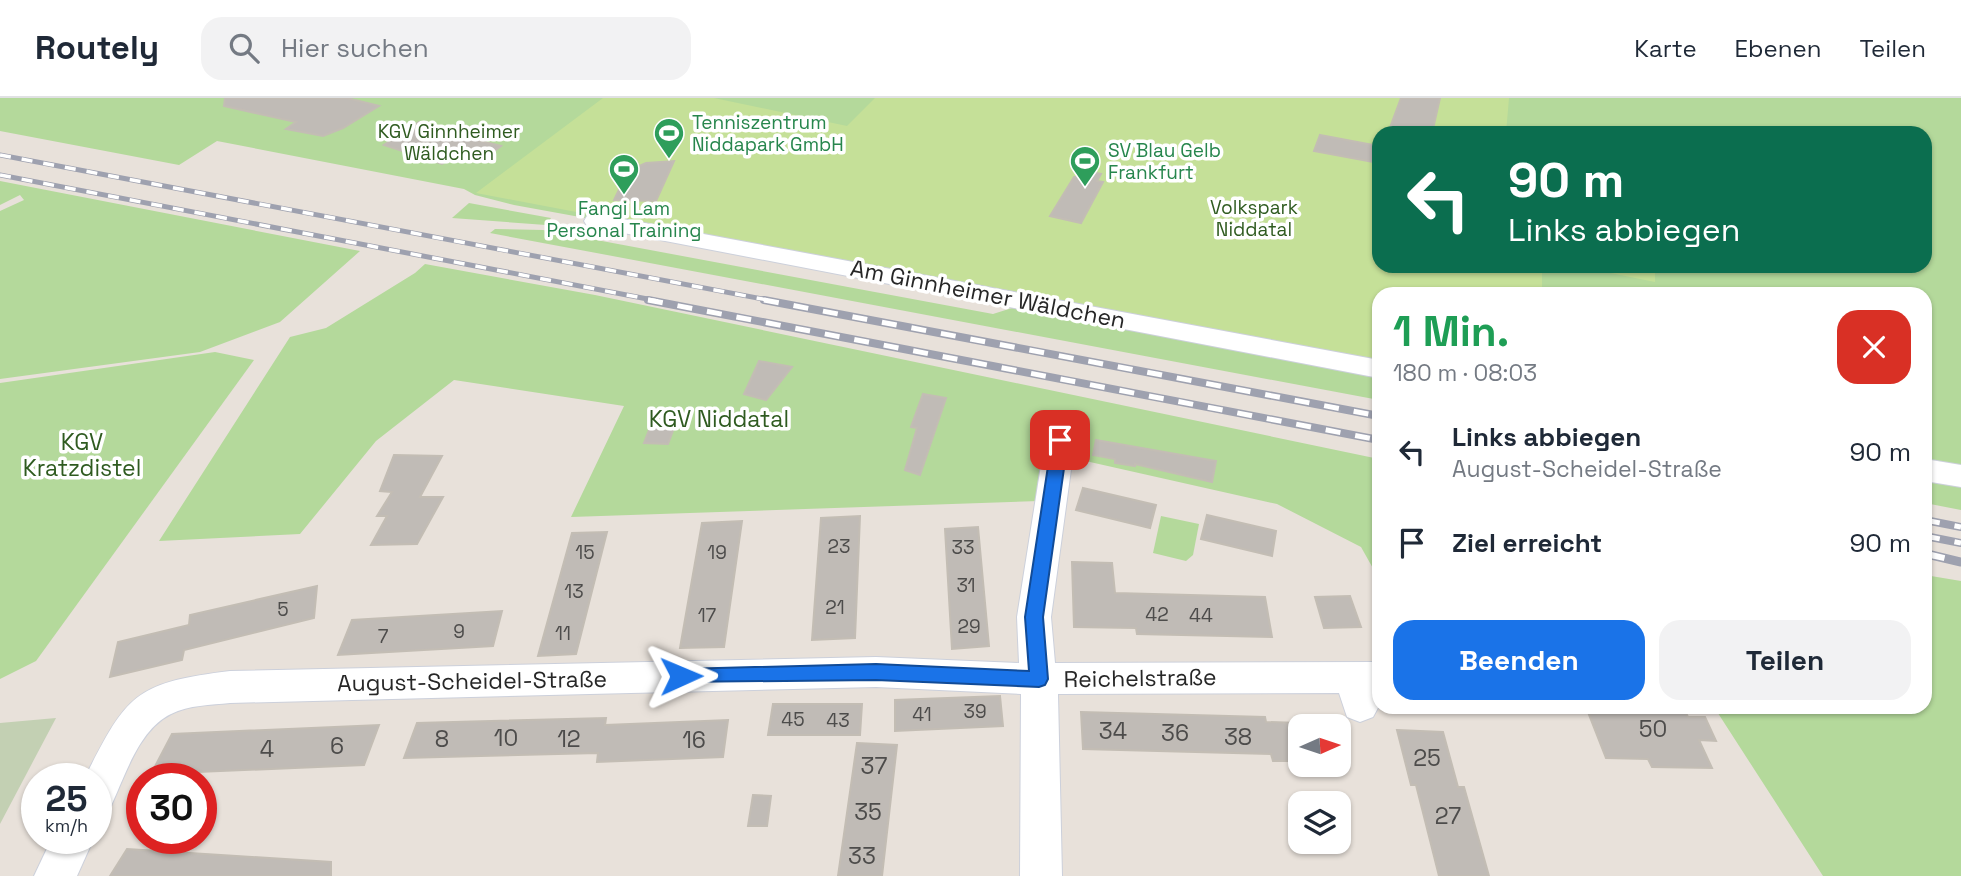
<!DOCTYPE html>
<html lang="de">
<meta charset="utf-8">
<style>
:root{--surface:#fff;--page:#f2f2f3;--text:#1f2937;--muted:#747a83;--line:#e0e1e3;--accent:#1a73e8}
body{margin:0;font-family:"Space Grotesk",sans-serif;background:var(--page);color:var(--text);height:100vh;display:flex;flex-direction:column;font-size:26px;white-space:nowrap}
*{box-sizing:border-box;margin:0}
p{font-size:23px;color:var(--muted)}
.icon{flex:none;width:38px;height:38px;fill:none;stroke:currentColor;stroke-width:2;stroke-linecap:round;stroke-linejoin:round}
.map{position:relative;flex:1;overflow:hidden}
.details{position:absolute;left:1372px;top:189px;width:560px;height:427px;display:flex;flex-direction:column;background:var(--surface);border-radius:21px;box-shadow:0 2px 5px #0004}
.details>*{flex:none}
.guide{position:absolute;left:1372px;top:28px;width:560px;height:147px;border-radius:21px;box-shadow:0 2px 5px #0004;background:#0b6e4f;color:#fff;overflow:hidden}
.needle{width:46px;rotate:87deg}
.tools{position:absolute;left:1288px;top:616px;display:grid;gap:14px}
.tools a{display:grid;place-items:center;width:63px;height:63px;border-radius:14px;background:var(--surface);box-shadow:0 2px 5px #0004;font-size:35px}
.speed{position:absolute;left:21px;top:665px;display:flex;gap:14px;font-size:35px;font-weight:700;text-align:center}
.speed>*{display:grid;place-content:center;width:91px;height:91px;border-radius:50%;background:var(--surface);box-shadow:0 2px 5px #0004;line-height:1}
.speed small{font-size:18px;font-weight:400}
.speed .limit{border:10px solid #d22;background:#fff;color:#111}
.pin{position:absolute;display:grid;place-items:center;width:60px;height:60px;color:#fff;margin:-30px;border-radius:14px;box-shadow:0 4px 10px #0006}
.me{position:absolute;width:77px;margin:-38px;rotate:89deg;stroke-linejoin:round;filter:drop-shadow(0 0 5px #0008)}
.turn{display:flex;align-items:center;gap:24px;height:147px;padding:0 21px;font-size:32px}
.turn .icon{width:91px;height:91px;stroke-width:2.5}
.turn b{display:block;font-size:49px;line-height:60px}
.round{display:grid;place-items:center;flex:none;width:74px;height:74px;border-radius:21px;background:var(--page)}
.overview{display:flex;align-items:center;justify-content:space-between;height:119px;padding:0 21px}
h1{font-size:42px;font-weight:700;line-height:52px;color:#1e9e55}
.primary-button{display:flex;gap:14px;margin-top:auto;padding:14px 21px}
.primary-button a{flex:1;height:80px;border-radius:21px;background:var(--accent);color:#fff;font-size:28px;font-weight:700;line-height:80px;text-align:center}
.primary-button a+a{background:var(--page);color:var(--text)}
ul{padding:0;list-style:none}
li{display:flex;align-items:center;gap:21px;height:91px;padding:0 21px}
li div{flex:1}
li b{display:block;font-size:26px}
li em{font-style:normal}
header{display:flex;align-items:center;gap:42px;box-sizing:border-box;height:98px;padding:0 35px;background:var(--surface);border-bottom:2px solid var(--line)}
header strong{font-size:33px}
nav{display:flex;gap:38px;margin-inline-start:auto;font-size:24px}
.search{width:490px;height:63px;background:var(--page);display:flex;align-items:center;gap:18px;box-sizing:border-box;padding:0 24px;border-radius:21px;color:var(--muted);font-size:26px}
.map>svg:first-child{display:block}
</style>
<header>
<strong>Routely</strong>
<div class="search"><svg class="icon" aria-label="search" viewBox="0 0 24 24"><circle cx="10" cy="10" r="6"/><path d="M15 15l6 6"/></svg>Hier suchen</div>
<nav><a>Karte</a><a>Ebenen</a><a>Teilen</a></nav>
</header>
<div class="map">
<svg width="1961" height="778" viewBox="0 0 1961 778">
<rect width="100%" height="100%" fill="#e8e1da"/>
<g fill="#b4d99b" fill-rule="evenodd">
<path d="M0,0H1961V369L1925,363V196H1379V264L514,107L475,97L464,91L217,43L179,67L0,33ZM1379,35H1925V168H1379Z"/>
<path d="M0,83L360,153L280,224L200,254L0,281V113L24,102L20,97L0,107Z"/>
<path d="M469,105L551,120L546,127L452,120Z"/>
<path d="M495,131L543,132L993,216L1012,210L1379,279V302L490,135Z"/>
<path d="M425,166L595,197L1379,361V481L1361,449L1277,406L1050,355L1039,403L571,419L624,308L454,282L376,343L300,436L159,443L290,239L326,230L415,175Z"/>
<path d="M215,254L254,262L36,563L0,581V285Z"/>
<path d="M1925,381L1961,388V412L1925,405Z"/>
<path d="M1161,418L1199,426L1193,457L1186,463L1153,455Z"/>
<path d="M1925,477L1961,483V778H1823L1714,609H1925Z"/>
</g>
<path fill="#c3d0b3" d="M56,620L0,726V625Z"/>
<g fill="#c5e098">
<path d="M603,0H714L847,28L875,0H1509L1506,35H1379V168H1542V196H1379V267L476,95Z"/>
<path d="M1576,168H1646L1647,171L1655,173V184Z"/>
</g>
<g fill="#c0bbb6" stroke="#c3bdb4" stroke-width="2">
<path d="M225,0H347L379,8L343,30L323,38L286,31L296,24L224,8Z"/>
<path d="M1401,0H1440L1433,31L1424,30L1423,35H1388Z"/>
<path d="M419,24L483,38L477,42L501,48L480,64L454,58L442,66L384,47Z"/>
<path d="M1320,37L1379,48V65L1314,53Z"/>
<path d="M674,63L656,103L614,102L628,73L646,65Z"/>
<path d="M1082,72L1101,76L1097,83L1103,84L1081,125L1050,118L1074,79H1078Z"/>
<path d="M759,263L792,269L766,302L744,296Z"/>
<path d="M923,296L946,300L920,377L905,372L917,330L911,329Z"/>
<path d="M651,327H675L668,346L644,345Z"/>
<path d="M1096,342L1216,363L1212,384L1135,366V368L1115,365V361L1093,357Z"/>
<path d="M394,357L442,358L420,399H443L417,446L371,447L387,418H377L392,394L380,393Z"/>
<path d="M1083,390L1156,407L1150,430L1076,412Z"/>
<path d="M1207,417L1276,433L1272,458L1201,441Z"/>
<path d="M860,418L855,540L812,542L821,420Z"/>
<path d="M742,423L724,549L680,550L702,425Z"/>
<path d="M978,429L989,548L952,551L945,431Z"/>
<path d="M607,434L576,556L538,558L572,435Z"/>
<path d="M1072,464L1112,465L1115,495L1265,499L1272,539L1137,536L1136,530L1074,529Z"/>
<path d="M317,488L314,520L184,552L182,562L110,579L118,544L189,527L190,517Z"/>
<path d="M1350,498L1361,529L1324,530L1315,499Z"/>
<path d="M502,513L493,548L338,557L352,522Z"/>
<path d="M1000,598L1003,628L895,633V602Z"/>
<path d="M773,606H862L860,637H768Z"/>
<path d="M1586,609H1683L1688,619H1705L1716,643L1699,642L1712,670L1652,669L1648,661L1606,660Z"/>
<path d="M1081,614L1265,619L1266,624L1300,625V663H1273L1271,656L1083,651Z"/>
<path d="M606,620L605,627L728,622L723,659L597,664L598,655L404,660L417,625Z"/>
<path d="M379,627L364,667L151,676L172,636Z"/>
<path d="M1397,632L1443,634L1458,689H1464L1489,778H1439L1416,687H1411Z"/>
<path d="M857,645L897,647L882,778H838Z"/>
<path d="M753,697L771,698L767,728H748Z"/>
<path d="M127,751L331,764V778H110Z"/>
</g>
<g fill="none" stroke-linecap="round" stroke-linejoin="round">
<g stroke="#ccd0db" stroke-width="2">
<g id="minor">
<path d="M596,116L1379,262V280L587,128L584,123L587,118Z"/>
<path d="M1060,331L1071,334L1075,342L1051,519L1055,565L1379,564V596H1376L1379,608L1373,619L1360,624L1347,619L1339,595L1058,596L1062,778H1020L1021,596L876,589L230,605C211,607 189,607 171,616C138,632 125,679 110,710L96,715V681H84C127,597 133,585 230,573L876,559L1019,565L1017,519L1045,342L1049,334Z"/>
<path d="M1925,361L1961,367V389L1925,383Z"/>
<path d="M52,740H94L77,778H34Z"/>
</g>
</g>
<use href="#minor" fill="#fff" fill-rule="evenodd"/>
<g stroke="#9ea1af" stroke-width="5">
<g id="rail-far2">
<path d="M0,57L773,203"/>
<path d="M0,77L658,203"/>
</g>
</g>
<g stroke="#9ea1af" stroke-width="8">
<g id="rail-far1">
<path d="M648,202L1379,342"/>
<path d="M764,202L1379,318"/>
<path d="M1925,422L1961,429"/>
<path d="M1925,438L1961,445"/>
<path d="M1925,456L1935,458"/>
</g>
</g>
<g stroke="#9ea1af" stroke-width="9">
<path id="rail" d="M1927,456L1961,464"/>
</g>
<use href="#rail-far2" stroke="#fff" stroke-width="3.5" stroke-dasharray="11" stroke-linecap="butt"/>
<use href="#rail-far1" stroke="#fff" stroke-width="5" stroke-dasharray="15" stroke-linecap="butt"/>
<use href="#rail" stroke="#fff" stroke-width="6" stroke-dasharray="18" stroke-linecap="butt"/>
</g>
<path fill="#1a73e8" stroke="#114b97" stroke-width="2" d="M1060,337L1068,342L1043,519L1048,581L1045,587L1039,589L876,582L674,584L671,578L674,573L681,571L876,566L1029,573L1025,519L1052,342Z"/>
<defs>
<g id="stadium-pin" transform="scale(1.575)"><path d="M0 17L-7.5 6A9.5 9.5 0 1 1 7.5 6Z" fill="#2e9e5b" stroke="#fff"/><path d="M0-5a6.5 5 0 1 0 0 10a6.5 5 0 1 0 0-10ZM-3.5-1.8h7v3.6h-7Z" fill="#fff"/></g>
</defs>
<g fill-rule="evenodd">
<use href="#stadium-pin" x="669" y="35"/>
<use href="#stadium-pin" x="1085" y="63"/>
<use href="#stadium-pin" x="624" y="71"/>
</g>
<g text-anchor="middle" stroke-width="7" stroke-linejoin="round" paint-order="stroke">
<g font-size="19" fill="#27864d" stroke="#fff" text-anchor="start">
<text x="692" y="31">Tenniszentrum<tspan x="692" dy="22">Niddapark GmbH</tspan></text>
<text x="1108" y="59">SV Blau Gelb<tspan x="1108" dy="22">Frankfurt</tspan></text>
<text x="624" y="117" text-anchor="middle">Fangi Lam<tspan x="624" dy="22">Personal Training</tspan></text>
</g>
<g font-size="19" fill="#2f5b20" stroke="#fff">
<text x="449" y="40">KGV Ginnheimer<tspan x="449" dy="22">Wäldchen</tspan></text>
<text x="1254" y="116">Volkspark<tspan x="1254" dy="22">Niddatal</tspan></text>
</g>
<g font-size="19" fill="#4d4c4b">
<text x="839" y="455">23</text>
<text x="963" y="456">33</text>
<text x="585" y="461">15</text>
<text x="717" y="461">19</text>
<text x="966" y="494">31</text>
<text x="574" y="500">13</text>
<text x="835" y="516">21</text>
<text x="283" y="518">5</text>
<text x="1157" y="523">42</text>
<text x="707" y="524">17</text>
<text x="1201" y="524">44</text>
<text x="969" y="535">29</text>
<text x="459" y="540">9</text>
<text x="563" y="542">11</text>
<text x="383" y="545">7</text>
<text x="975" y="620">39</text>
<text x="922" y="623">41</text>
<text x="793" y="628">45</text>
<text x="838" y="629">43</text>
</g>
<g font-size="23" fill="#272727" stroke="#fff">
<text transform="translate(988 196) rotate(11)" y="8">Am Ginnheimer Wäldchen</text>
<text transform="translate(1140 580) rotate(-1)" y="8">Reichelstraße</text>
<text transform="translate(472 583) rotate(-1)" y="8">August-Scheidel-Straße</text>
</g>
<g font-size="23" fill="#2f5b20" stroke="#fff">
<text x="719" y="329">KGV Niddatal</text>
<text x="82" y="352">KGV<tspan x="82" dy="26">Kratzdistel</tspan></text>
</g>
<g font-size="23" fill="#4d4c4b">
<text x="1653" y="639">50</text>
<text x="1113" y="641">34</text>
<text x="1175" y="643">36</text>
<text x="1238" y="647">38</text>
<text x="506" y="648">10</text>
<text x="442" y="649">8</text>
<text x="569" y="649">12</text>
<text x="694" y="650">16</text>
<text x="337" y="656">6</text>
<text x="267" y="659">4</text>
<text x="1427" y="668">25</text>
<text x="874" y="676">37</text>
<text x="868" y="722">35</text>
<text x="1448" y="726">27</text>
<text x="862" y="766">33</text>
</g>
</g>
</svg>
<div class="tools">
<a><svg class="needle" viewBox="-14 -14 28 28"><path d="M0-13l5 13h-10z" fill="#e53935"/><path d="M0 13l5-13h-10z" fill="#747a83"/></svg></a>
<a><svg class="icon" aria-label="layers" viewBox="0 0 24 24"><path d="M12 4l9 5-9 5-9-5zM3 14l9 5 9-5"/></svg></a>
</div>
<div class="speed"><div>25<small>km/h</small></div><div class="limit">30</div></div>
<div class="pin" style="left:1060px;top:342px;background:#d93025"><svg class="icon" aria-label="arrive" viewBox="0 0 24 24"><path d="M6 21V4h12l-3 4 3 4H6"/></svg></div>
<svg class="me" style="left:681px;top:578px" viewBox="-20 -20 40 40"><path d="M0-17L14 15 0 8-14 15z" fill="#1a73e8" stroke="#fff" stroke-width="4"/></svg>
<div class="guide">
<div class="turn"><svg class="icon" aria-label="left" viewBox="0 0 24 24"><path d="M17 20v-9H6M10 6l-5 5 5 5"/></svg><div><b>90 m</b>Links abbiegen</div></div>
</div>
<section class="details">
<div class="overview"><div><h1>1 Min.</h1><p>180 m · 08:03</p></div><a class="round" style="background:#d93025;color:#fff"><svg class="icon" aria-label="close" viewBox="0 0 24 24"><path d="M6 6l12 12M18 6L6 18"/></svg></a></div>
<ul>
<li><svg class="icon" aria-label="left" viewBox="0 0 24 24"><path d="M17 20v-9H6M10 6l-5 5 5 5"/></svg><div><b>Links abbiegen</b><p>August-Scheidel-Straße</p></div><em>90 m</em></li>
<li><svg class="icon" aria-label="arrive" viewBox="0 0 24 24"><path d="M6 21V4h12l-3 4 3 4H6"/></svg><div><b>Ziel erreicht</b></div><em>90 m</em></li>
</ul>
<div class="primary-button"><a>Beenden</a><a>Teilen</a></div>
</section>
</div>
